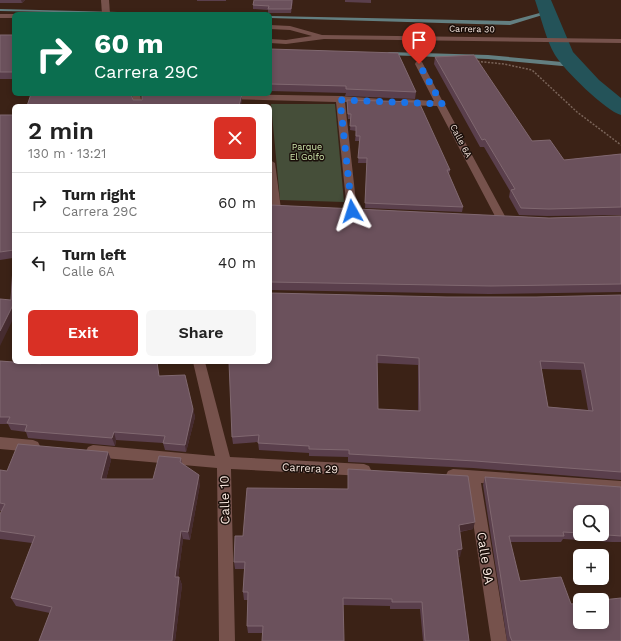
<!DOCTYPE html>
<meta charset="utf-8">
<style>
:root{--surface:#fff;--page:#f6f6f6;--text:#222;--muted:#767676;--line:#e0e0e0;--accent:#d93025}
body{margin:0;font-family:"Work Sans",sans-serif;background:var(--page);color:var(--text);height:100vh;display:flex;flex-direction:column;font-size:15px;white-space:nowrap}
*{box-sizing:border-box;margin:0}
p{font-size:13px;color:var(--muted)}
.icon{flex:none;width:22px;height:22px;fill:none;stroke:currentColor;stroke-width:2;stroke-linecap:round;stroke-linejoin:round}
.map{position:relative;flex:1;overflow:hidden}
.drawer{position:absolute;left:12px;top:104px;width:260px;height:260px;display:flex;flex-direction:column;background:var(--surface);border-radius:6px;box-shadow:0 2px 6px #0003}
.drawer>*{flex:none}
.guide{position:absolute;left:12px;top:12px;width:260px;height:84px;border-radius:6px;box-shadow:0 2px 6px #0003;background:#0b6e4f;color:#fff;overflow:hidden}
.buttons{position:absolute;left:573px;top:505px;display:grid;gap:8px}
.buttons a{display:grid;place-items:center;width:36px;height:36px;border-radius:6px;background:var(--surface);box-shadow:0 2px 6px #0003;font-size:20px}
.pin{position:absolute;display:grid;place-items:center;width:34px;height:34px;color:#fff;margin:-41px -17px;border-radius:50% 50% 50% 0;rotate:-45deg;box-shadow:0 0 4px #0007}
.pin .icon{rotate:45deg}
.me{position:absolute;width:44px;margin:-22px;rotate:354deg;stroke-linejoin:round;filter:drop-shadow(0 0 3px #0008)}
.turn{display:flex;align-items:center;gap:14px;height:84px;padding:0 16px;font-size:18px}
.turn .icon{width:52px;height:52px;stroke-width:2.5}
.turn b{display:block;font-size:28px;line-height:34px}
.round{display:grid;place-items:center;flex:none;width:42px;height:42px;border-radius:6px;background:var(--page)}
.summary{display:flex;align-items:center;justify-content:space-between;height:68px;padding:0 16px}
h1{font-size:24px;font-weight:600;line-height:30px}
.primary-button{display:flex;gap:8px;margin-top:auto;padding:8px 16px}
.primary-button a{flex:1;height:46px;border-radius:6px;background:var(--accent);color:#fff;font-size:16px;font-weight:600;line-height:46px;text-align:center}
.primary-button a+a{background:var(--page);color:var(--text)}
ul{padding:0;list-style:none}
li{display:flex;align-items:center;gap:12px;height:60px;padding:0 16px;border-top:1px solid var(--line)}
li div{flex:1}
li b{display:block;font-size:15px}
li em{font-style:normal}
.map>svg:first-child{display:block}
</style>
<div class="map">
<svg width="621" height="641" viewBox="0 0 621 641">
<rect width="100%" height="100%" fill="#3b2216"/>
<path fill="#454e39" d="M271,104H335L344,202L280,200Z"/>
<g fill="none" stroke-linecap="round" stroke-linejoin="round">
<g fill="#637f81" fill-rule="evenodd">
<path d="M0,9L157,13L159,14L0,11Z"/>
<path d="M547,11L549,12V13L510,25L270,18V16L510,21Z"/>
<path d="M389,52L488,55L573,63L576,65L573,67L488,59L387,55V53Z"/>
</g>
<path fill="#245359" fill-rule="evenodd" d="M535,0H551L573,52L599,80L621,98V115C606,111 564,70 555,55C546,40 541,17 535,0Z"/>
<path stroke="#7a6459" stroke-width="1.5" stroke-dasharray="2 1.5" stroke-linecap="butt" d="M474,61L504,64L532,70L577,112L621,145"/>
<g fill="#76524c" fill-rule="evenodd">
<path d="M101,0H109L110,14H102Z"/>
<path d="M0,14H15L14,18H0Z"/>
<path d="M270,25L290,26L322,35L621,39V43L324,39L286,44L270,43V39L286,40L312,36L290,30L270,29Z"/>
<path d="M416,62H422L443,102L446,104L445,105L506,218L505,220H497L496,218L437,106L403,105L399,102L403,99L434,101L415,64Z"/>
<path d="M132,94H140L142,106H134Z"/>
<path d="M223,94L340,96L382,99L383,101L379,104L345,102L357,211L356,213H348L347,211L336,102L225,99L221,96Z"/>
<path d="M270,160L275,163L281,209L276,212L271,209L270,202Z"/>
<path d="M193,362H205L230,457L364,464L369,466L371,470L369,474L364,476L231,469L235,641H219L217,468L93,457L88,455L86,451L88,447L93,445L215,456Z"/>
<path d="M0,437L33,440L38,442L40,446L38,450L33,452L0,449Z"/>
<path d="M453,469L621,481V493L481,483L507,641H491L467,482L448,479L446,475L448,471Z"/>
</g>
</g>
<g fill="#5a3f4c" fill-rule="evenodd">
<path d="M0,0H25L22,3H0Z"/>
<rect x="197" y="0" width="29" height="1"/>
<path d="M293,0L291,13H268V10L253,9V5Z"/>
<path d="M345,0H371V3L345,2Z"/>
<rect x="0" y="35" width="14" height="44"/>
<path d="M270,49L416,92L415,99L345,96L346,93L270,91Z"/>
<path d="M435,57L532,141L564,160L621,154V215L547,216L519,215L509,197L510,191L484,147H480L434,64Z"/>
<path d="M347,100L450,170L449,175L463,207L462,212L365,208L367,163H358L360,141H355L356,131L350,130L351,119H348L347,105Z"/>
<path d="M0,115H14V317L11,300L13,258L0,260Z"/>
<path d="M270,205L549,218L621,216V292L489,294L270,290Z"/>
<path d="M621,295V480L473,468L348,462V457L309,456V453L259,450L258,442L233,444L232,437L447,297H536ZM377,363L418,365V411L378,409ZM541,369L581,370L588,410L548,407Z"/>
<path d="M0,361L41,364V362H157L159,376L193,409L195,417L186,452L165,450L163,443L116,440L115,446L28,438L26,432L11,430L8,424H0Z"/>
<path d="M108,452L111,460L106,479H153L181,458L182,463L200,484L190,540L183,539L178,577H179L182,585L175,641H39L50,613L16,606L11,598L32,543L0,539V514L2,511H0V470L7,471Z"/>
<path d="M348,469L473,529L460,532V557H458L469,641H423L420,609H390V606L343,605L263,633H248L247,626L248,600H244L243,592L244,569H235L234,562L243,536L348,489Z"/>
<path d="M485,477L621,487V542H612L563,539L561,542H510L520,581L571,604L621,641H507L483,485ZM580,512L602,534H580Z"/>
</g>
<g fill="#462c30">
<path d="M21,0H25L22,3Z"/>
<path d="M292,0H293L291,13V9Z"/>
<path d="M242,94V101L241,106H239Z"/>
<path d="M14,303V317L0,346V331Z"/>
<path d="M193,409L195,417L186,452L185,445Z"/>
<path d="M114,432L116,440L115,446L112,438Z"/>
<path d="M108,452L111,460L104,487L101,479Z"/>
<path d="M199,475L200,484L190,540L188,532Z"/>
<path d="M475,522L473,529L457,532L459,525Z"/>
<path d="M181,531L183,539L177,585L175,577Z"/>
<path d="M462,549L460,557L455,558L457,550Z"/>
<path d="M179,577L182,585L175,641H172Z"/>
</g>
<g fill="#6b515c" stroke="#806870" fill-rule="evenodd">
<path d="M254,0H292L291,9H268L269,6L253,5Z"/>
<rect x="0" y="35" width="14" height="37"/>
<path d="M270,49L398,53L416,92L346,89V86L270,84Z"/>
<path d="M474,55L532,141L550,140L564,160L621,154V207L549,209L521,208L511,190L515,189L485,139L482,140L435,57Z"/>
<path d="M31,94H131L133,100H142V94H242L239,106H27Z"/>
<path d="M347,100L419,102L450,170H447L463,207L365,203L367,158H358L360,136H356V126H350L351,114H348Z"/>
<path d="M0,115H14V303L0,331V299L11,300L14,250L0,252Z"/>
<path d="M270,205L549,218L621,216V284L491,286L270,282Z"/>
<path d="M270,293L447,297H536L621,295V472L475,461L349,454V450L309,449V446L258,443L259,435L232,437L229,362H270ZM377,355L419,358L420,411L378,409ZM540,361L584,363L593,411L548,407Z"/>
<path d="M0,361L41,364V362H157L159,376L185,375L193,409L185,445L163,443L165,436L114,432L112,438L25,431L27,425L7,423L10,417H0Z"/>
<path d="M18,444L108,452L101,479H153L159,456L181,458L180,462L199,475L188,532L181,531L175,577H179L172,641H39L52,607L11,598L35,536L0,531V514L5,504L0,503V470L7,471Z"/>
<path d="M348,469L468,476L475,522L459,525L462,549L457,550L469,641H425L422,602H392V599L343,598L344,641H262L263,626H247L248,592H243L245,562H234L235,536H243L247,488L348,489Z"/>
<path d="M485,477L621,487V536L594,534H602V512H580V533L563,532L564,536H509L520,581L561,577L571,604L580,603V622H602V600L621,598V641H512L510,636Z"/>
</g>
<g fill="none" stroke-linecap="round" stroke-linejoin="round">
<path stroke="#1a73e8" stroke-width="7" stroke-dasharray="0 12.6" d="M352,211L340,100L442,104L419,64"/>
</g>
<g text-anchor="middle" stroke-width="3" stroke-linejoin="round" paint-order="stroke">
<g font-size="9" fill="#f6e5dd" stroke="#1a0f0a">
<text transform="translate(472 29) rotate(1)" y="3">Carrera 30</text>
<text transform="translate(461 141) rotate(63)" y="3">Calle 6A</text>
</g>
<g font-size="9" fill="#cfe8ad" stroke="#1a0f0a">
<text x="307" y="150">Parque<tspan x="307" dy="10">El Golfo</tspan></text>
</g>
<g font-size="11" fill="#f6e5dd" stroke="#1a0f0a">
<text transform="translate(310 468) rotate(3)" y="4">Carrera 29</text>
</g>
<g font-size="13" fill="#f6e5dd" stroke="#1a0f0a">
<text transform="translate(224 500) rotate(-91)" y="5">Calle 10</text>
<text transform="translate(486 558) rotate(81)" y="5">Calle 9A</text>
</g>
</g>
</svg>
<div class="buttons">
<a><svg class="icon" aria-label="search" viewBox="0 0 24 24"><circle cx="10" cy="10" r="6"/><path d="M15 15l6 6"/></svg></a>
<a>+</a>
<a>−</a>
</div>
<div class="pin" style="left:419px;top:64px;background:#d93025"><svg class="icon" aria-label="arrive" viewBox="0 0 24 24"><path d="M6 21V4h12l-3 4 3 4H6"/></svg></div>
<svg class="me" style="left:352px;top:211px" viewBox="-20 -20 40 40"><path d="M0-17L14 15 0 8-14 15z" fill="#1a73e8" stroke="#fff" stroke-width="4"/></svg>
<div class="guide">
<div class="turn"><svg class="icon" aria-label="right" viewBox="0 0 24 24"><path d="M7 20v-9h11M14 6l5 5-5 5"/></svg><div><b>60 m</b>Carrera 29C</div></div>
</div>
<section class="drawer">
<div class="summary"><div><h1>2 min</h1><p>130 m · 13:21</p></div><a class="round" style="background:#d93025;color:#fff"><svg class="icon" aria-label="close" viewBox="0 0 24 24"><path d="M6 6l12 12M18 6L6 18"/></svg></a></div>
<ul>
<li><svg class="icon" aria-label="right" viewBox="0 0 24 24"><path d="M7 20v-9h11M14 6l5 5-5 5"/></svg><div><b>Turn right</b><p>Carrera 29C</p></div><em>60 m</em></li>
<li><svg class="icon" aria-label="left" viewBox="0 0 24 24"><path d="M17 20v-9H6M10 6l-5 5 5 5"/></svg><div><b>Turn left</b><p>Calle 6A</p></div><em>40 m</em></li>
</ul>
<div class="primary-button"><a>Exit</a><a>Share</a></div>
</section>
</div>
